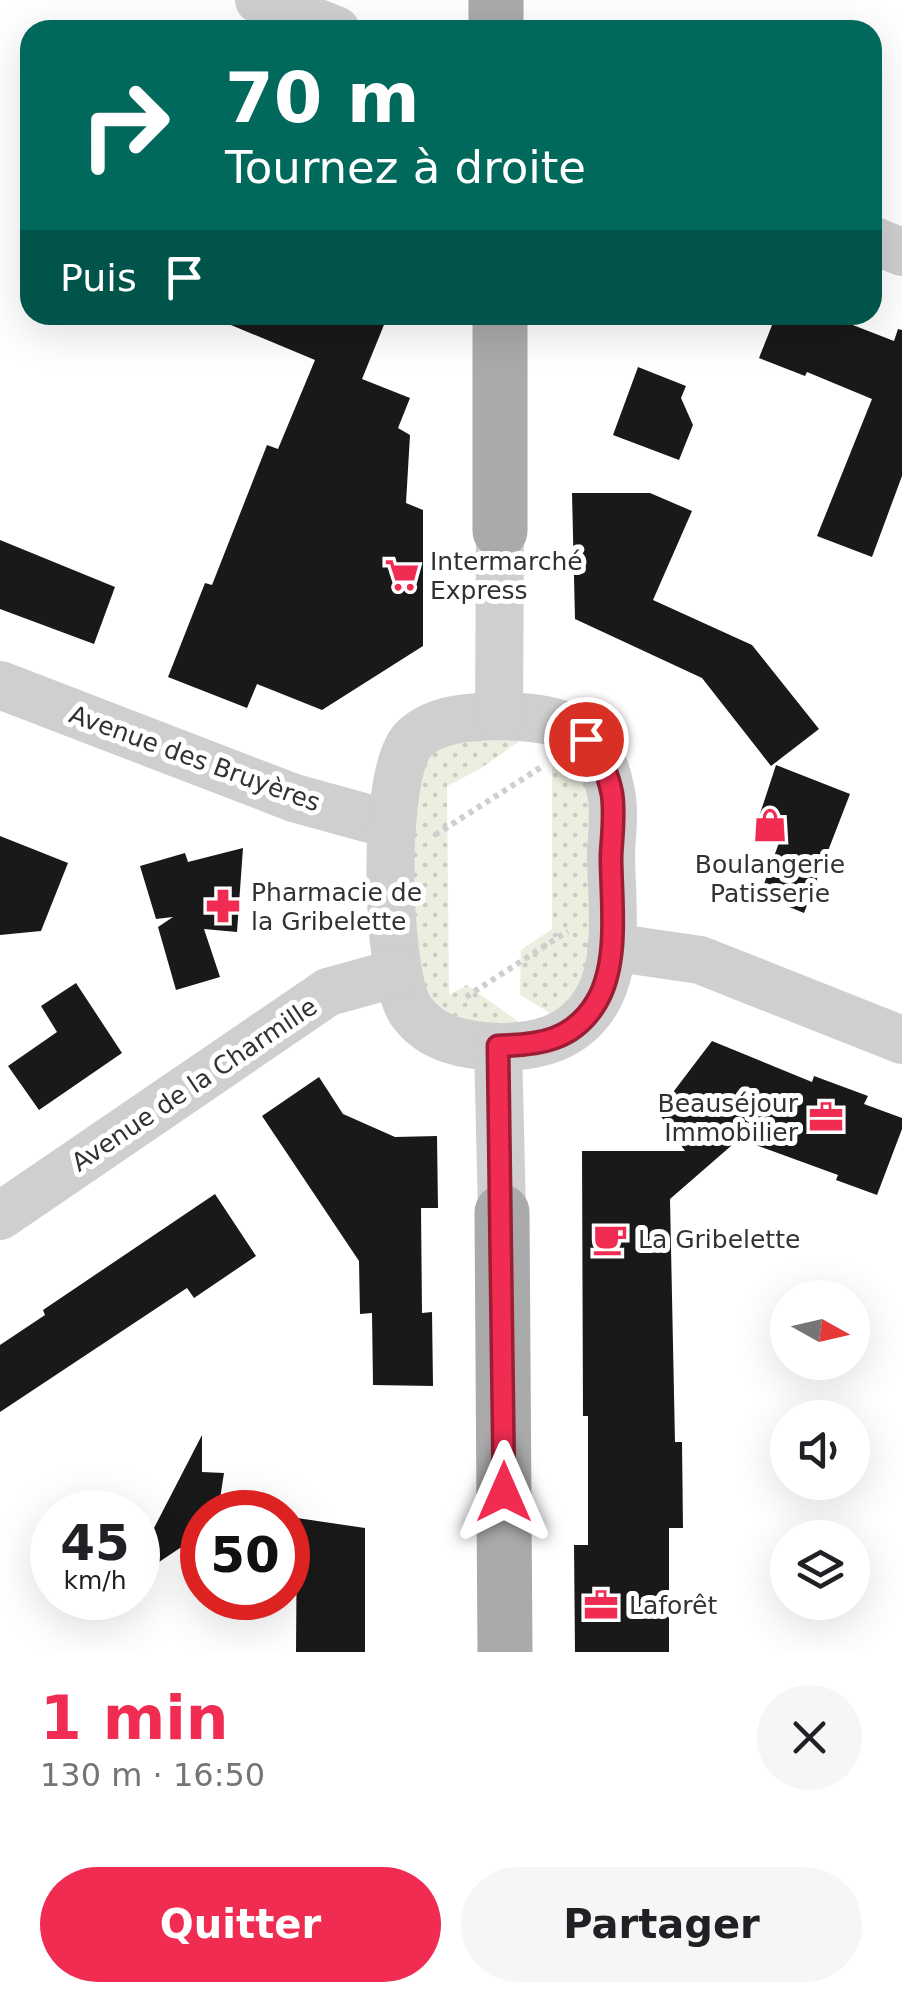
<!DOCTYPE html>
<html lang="fr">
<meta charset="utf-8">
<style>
:root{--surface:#fff;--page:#f6f6f6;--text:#202124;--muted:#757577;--accent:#f12c52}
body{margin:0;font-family:"DejaVu Sans",sans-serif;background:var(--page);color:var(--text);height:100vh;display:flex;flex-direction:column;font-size:38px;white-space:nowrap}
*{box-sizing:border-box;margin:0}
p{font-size:32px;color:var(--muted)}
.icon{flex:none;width:55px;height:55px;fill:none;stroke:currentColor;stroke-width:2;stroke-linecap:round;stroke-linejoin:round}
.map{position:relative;height:1652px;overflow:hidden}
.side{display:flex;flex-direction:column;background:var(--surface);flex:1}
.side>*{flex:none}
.guide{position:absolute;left:20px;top:20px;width:862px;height:305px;border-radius:30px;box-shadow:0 10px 40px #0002;background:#00695c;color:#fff;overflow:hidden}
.needle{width:65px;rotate:98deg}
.buttons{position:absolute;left:770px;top:1280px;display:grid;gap:20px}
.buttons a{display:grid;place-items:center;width:100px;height:100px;border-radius:50%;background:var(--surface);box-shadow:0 10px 40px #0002;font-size:50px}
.speed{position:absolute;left:30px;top:1490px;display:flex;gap:20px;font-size:50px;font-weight:700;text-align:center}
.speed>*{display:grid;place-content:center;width:130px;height:130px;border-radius:50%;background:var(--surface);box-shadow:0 10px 40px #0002;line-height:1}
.speed small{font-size:25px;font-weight:400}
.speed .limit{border:15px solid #d22;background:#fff;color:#111}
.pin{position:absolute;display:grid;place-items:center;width:85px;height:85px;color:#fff;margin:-42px;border:5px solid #fff;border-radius:50%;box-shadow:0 2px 10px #0007}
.me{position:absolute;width:110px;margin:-55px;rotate:0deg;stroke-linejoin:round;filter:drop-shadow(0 0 8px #0008)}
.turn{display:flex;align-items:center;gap:35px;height:210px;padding:0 40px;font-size:45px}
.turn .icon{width:130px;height:130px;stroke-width:2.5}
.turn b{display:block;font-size:70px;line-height:85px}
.then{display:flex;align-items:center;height:95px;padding:0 40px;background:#0003;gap:20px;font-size:38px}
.round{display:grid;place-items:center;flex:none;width:105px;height:105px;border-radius:52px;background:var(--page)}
.overview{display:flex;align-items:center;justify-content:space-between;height:170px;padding:0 40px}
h1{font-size:60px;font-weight:800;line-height:75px;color:var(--accent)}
.cta{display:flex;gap:20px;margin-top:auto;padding:20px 40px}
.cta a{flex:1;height:115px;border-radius:60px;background:var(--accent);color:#fff;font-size:40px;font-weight:800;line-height:115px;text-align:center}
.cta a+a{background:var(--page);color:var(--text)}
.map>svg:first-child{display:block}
</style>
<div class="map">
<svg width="902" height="1652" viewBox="0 0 902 1652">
<defs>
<pattern id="grass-dots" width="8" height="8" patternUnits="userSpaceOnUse" patternTransform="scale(2.5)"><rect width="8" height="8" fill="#eaefe0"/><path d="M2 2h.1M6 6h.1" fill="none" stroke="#c9cdc1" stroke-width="1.8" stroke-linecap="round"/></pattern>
</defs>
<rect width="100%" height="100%" fill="#fff"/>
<g fill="url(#grass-dots)">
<path d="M533,732L478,770L447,786L449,995L467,985L530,1030L503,1031L438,1015L410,968L417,763L448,739Z"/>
<path d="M570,750L590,785L595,964L560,1019L520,995L521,950L552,929V768L556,758Z"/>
</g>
<g fill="#191919">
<path d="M207,315H388L362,379L410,398L398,428L410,435L406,503L423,510V646L322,710L257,684L247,708L168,677L205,583L212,585L267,445L278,449L315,360Z"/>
<path d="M776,315H827L894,341L898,329L902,330V476L872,557L817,536L872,399L807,372L805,376L759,358Z"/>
<path d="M638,367L686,386L681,398L693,425L679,460L613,435Z"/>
<path d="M572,493H650L692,511L653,600L752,645L819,729L771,766L702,678L575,619Z"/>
<path d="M0,540L115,587L94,644L0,609Z"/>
<path d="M776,765L850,794L804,913L760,895L780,840L755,829Z"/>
<path d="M0,836L68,863L41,931L0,935Z"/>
<path d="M243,848L237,932L204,929L220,977L176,990L158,927L173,917L156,919L140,866L185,853L188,862Z"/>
<path d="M76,983L122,1053L39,1110L8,1066L57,1032L41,1006Z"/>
<path d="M712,1041L812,1082L814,1076L868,1096L864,1104L902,1118V1129L877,1195L836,1180L838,1175L739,1139L670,1199L675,1442H682L683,1528H669V1652H575L574,1545H588V1416H583L582,1151H685L658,1112Z"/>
<path d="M319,1077L343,1114L395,1137L437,1136L438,1208H421L422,1313L432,1312L433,1386L373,1385L372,1313L360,1314L359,1261L262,1116Z"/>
<path d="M215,1194L256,1256L194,1298L187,1288L0,1412V1345L45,1315L43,1310Z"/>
<path d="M202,1435V1472L224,1473L218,1512H202V1548H180L138,1576V1559Z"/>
<path d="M297,1518L365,1528V1652H296Z"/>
</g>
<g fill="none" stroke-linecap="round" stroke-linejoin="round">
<g stroke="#cfcfcf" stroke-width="6" stroke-dasharray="5 5" stroke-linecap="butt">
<path d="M435,835L543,766"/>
<path d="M466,997L568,931"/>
</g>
<g stroke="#cfcfcf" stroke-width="48">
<path d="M259,0L336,30"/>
<path d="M872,240L902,252"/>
<path d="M0,685L294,798L392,825"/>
<path d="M499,716C528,717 563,718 586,738C601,752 607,772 611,792C615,811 612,833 611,853C611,898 621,961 596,1002C574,1038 538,1047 499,1047C467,1046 431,1040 411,1011C385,974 381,770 414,739C436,718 470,717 499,716Z"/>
<path d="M499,716L500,531"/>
<path d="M611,947L700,960L902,1040"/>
<path d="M498,1047L502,1212"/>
<path d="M0,1216L328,992L397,973"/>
</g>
<g stroke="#aaa" stroke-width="55">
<path d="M496,0V30"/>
<path d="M500,315V531"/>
<path d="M502,1212L505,1652"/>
</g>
</g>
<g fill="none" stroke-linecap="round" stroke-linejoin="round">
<g stroke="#9d1d35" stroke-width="25">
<path id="route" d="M504,1492L498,1046C539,1045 574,1041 597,1001C620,961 611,900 611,856C612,836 615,814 612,794C608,772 600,756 586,739"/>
</g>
<use href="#route" stroke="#f12c52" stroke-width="18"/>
</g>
<defs>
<g id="supermarket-bare" transform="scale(2.7)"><path d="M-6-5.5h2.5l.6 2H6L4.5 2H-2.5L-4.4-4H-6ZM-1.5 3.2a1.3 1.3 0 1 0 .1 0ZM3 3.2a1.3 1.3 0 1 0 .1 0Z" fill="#f12c52" stroke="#fff" stroke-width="2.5" paint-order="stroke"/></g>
<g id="shop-bare" transform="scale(2.7)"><path d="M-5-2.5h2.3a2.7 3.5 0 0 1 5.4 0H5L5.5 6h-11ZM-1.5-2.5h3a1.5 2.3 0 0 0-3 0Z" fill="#f12c52" stroke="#fff" stroke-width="2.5" paint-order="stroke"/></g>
<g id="pharmacy-bare" transform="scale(2.7)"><path d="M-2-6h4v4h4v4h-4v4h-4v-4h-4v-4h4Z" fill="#f12c52" stroke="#fff" stroke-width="2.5" paint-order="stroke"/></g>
<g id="office-bare" transform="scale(2.7)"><path d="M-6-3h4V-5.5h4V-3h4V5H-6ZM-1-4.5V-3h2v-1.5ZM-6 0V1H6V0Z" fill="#f12c52" stroke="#fff" stroke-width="2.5" paint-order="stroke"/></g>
<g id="cafe-bare" transform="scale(2.7)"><path d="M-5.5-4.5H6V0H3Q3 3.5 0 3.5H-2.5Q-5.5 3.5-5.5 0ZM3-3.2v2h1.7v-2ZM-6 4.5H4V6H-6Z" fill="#f12c52" stroke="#fff" stroke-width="2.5" paint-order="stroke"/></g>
</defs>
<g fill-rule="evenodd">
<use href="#supermarket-bare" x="402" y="575"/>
<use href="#shop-bare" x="770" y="825"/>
<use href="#pharmacy-bare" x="223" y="906"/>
<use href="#office-bare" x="826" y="1117"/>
<use href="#cafe-bare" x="610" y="1239"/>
<use href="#office-bare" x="601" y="1605"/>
</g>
<g text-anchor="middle" stroke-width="10" stroke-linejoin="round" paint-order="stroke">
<g font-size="25" fill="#323232" stroke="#fff" text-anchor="start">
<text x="430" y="570">Intermarché<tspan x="430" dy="29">Express</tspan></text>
<text x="770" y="873" text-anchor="middle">Boulangerie<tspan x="770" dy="29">Patisserie</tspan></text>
<text x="251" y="901">Pharmacie de<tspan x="251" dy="29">la Gribelette</tspan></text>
<text x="798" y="1112" text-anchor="end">Beauséjour<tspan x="798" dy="29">Immobilier</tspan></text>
<text x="638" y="1248">La Gribelette</text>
<text x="629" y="1614">Laforêt</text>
</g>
<g font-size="25" fill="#323232" stroke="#fff">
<text transform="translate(195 758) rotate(20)" y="9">Avenue des Bruyères</text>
<text transform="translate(194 1084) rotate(-34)" y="9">Avenue de la Charmille</text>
</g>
</g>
</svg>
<div class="buttons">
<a><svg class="needle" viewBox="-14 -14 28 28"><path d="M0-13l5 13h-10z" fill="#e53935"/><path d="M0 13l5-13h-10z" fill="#757577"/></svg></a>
<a><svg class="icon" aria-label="sound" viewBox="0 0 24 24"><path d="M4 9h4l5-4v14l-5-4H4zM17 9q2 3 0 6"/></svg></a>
<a><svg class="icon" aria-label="layers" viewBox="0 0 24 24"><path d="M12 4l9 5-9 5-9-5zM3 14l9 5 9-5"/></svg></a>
</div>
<div class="speed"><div>45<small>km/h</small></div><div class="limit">50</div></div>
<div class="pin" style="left:586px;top:739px;background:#d93025"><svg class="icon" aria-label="arrive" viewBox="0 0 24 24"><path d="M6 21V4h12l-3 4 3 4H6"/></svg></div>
<svg class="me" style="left:504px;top:1492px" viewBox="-20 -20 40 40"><path d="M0-17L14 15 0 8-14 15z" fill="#f12c52" stroke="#fff" stroke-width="4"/></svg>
<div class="guide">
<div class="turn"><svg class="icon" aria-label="right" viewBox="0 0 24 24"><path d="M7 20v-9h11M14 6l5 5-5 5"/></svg><div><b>70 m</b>Tournez à droite</div></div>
<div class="then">Puis<svg class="icon" aria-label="arrive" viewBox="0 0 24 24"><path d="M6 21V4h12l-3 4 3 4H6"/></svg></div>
</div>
</div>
<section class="side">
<div class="overview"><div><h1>1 min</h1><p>130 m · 16:50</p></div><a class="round"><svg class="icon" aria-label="close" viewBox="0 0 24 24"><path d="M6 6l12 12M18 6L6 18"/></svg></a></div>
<div class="cta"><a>Quitter</a><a>Partager</a></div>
</section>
